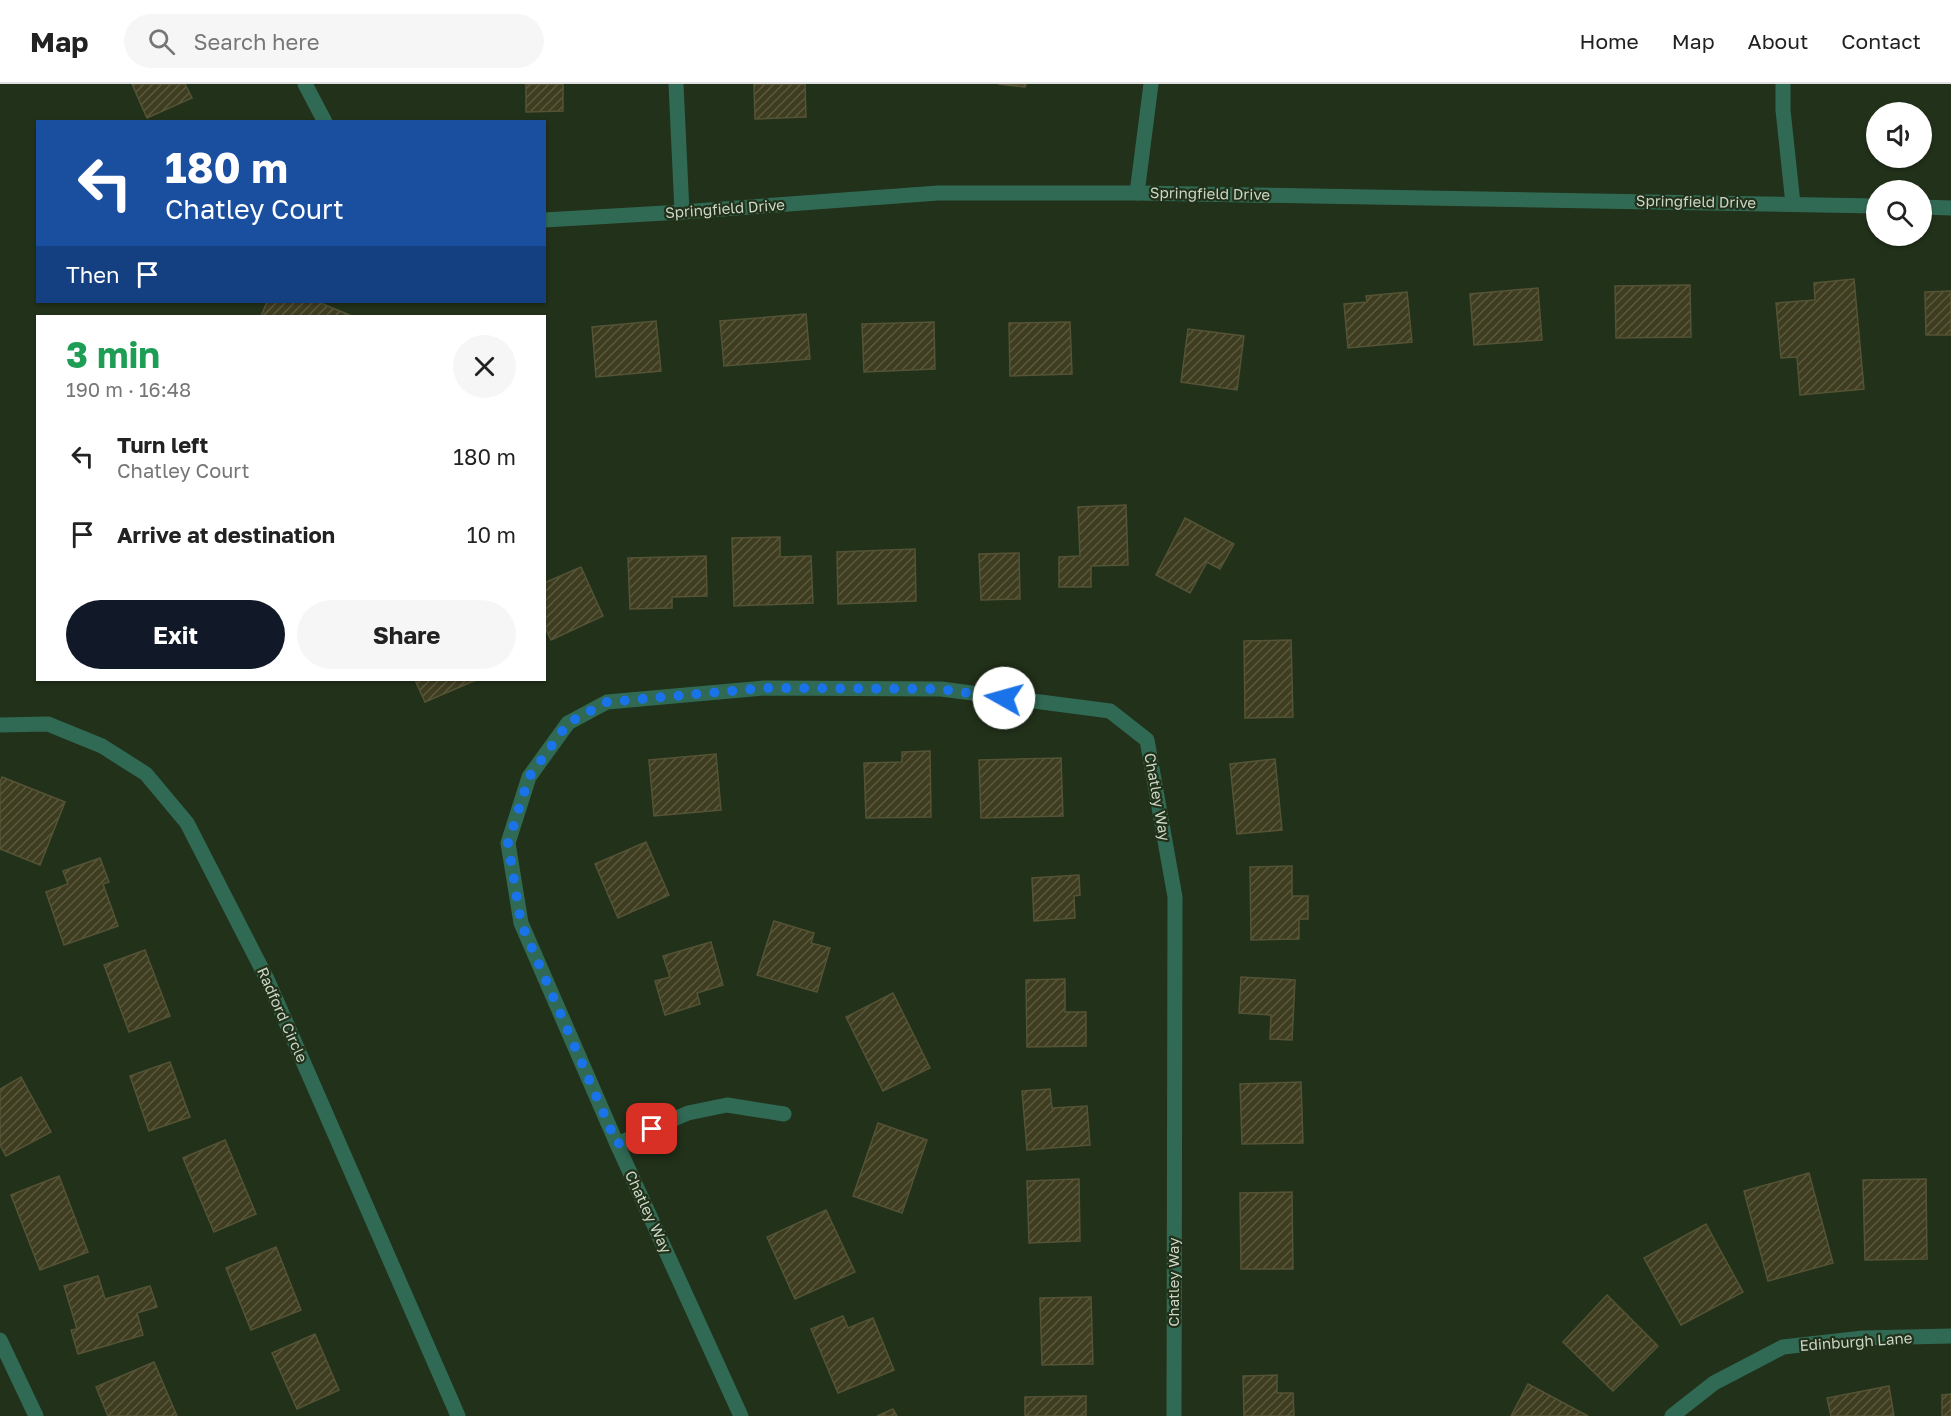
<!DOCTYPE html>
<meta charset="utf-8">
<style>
:root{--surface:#fff;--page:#f6f6f6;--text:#222;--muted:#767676;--line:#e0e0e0;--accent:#111827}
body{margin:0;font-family:"Golos Text",sans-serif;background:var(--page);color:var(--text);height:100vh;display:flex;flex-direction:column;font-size:22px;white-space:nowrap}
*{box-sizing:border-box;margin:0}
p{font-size:20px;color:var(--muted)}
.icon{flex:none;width:33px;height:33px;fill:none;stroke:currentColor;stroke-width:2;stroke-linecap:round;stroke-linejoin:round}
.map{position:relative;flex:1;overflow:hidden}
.sheet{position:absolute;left:36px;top:231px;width:510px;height:366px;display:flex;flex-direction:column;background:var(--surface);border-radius:0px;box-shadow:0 2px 4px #0004}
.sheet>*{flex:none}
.top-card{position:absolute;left:36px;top:36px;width:510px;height:183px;border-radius:0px;box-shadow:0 2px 4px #0004;background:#1a4fa0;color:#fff;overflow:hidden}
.fabs{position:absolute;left:1866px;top:18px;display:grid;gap:12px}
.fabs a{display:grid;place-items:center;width:66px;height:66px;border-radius:50%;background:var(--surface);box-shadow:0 2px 4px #0004;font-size:30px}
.pin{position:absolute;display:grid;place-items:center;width:51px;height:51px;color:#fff;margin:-26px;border-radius:12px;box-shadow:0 3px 9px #0006}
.me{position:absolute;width:66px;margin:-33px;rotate:277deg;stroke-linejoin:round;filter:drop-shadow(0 0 4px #0008)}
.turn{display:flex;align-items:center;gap:21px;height:126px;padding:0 30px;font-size:27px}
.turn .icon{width:78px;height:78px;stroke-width:2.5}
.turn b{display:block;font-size:42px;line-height:51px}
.then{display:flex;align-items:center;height:57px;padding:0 30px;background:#0003;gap:12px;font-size:22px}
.round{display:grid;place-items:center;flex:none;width:63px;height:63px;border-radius:32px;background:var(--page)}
.summary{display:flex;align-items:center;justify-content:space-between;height:102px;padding:0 30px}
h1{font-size:36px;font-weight:700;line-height:45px;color:#1e9e55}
.primary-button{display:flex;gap:12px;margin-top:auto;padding:12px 30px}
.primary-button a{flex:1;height:69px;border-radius:36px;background:var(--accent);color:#fff;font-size:24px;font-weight:700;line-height:69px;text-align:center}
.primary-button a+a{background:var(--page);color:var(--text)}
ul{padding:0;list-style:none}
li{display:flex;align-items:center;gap:18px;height:78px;padding:0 30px}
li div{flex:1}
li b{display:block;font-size:22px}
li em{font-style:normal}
header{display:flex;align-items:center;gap:36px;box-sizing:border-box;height:84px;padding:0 30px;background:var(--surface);border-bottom:2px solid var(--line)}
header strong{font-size:28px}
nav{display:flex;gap:33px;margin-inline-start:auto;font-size:21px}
.search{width:420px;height:54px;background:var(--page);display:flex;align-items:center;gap:15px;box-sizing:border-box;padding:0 21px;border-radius:33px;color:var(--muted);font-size:22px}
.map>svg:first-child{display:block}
</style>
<header>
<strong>Map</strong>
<div class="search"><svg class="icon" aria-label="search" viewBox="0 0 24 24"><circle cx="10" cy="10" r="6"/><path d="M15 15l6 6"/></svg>Search here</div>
<nav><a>Home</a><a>Map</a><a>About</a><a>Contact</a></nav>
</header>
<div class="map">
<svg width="1951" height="1332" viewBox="0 0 1951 1332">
<defs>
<pattern id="building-hatch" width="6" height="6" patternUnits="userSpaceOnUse" patternTransform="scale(1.5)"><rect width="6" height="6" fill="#3f3d20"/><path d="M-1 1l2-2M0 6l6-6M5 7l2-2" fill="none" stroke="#5a583f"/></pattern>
</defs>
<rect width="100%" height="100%" fill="#22311a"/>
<g fill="url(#building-hatch)" stroke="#555335" stroke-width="1.5">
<path d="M132,0H185L192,14L147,34Z"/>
<path d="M526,0H563V27L526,28Z"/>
<path d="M754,0H805L806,33L755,35Z"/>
<path d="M998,0H1026L1025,3Z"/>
<path d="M1854,195L1864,305L1800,311L1797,273L1781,274L1776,219L1815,216L1814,199Z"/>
<path d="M1690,201L1691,253L1616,254L1615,202Z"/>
<path d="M1538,204L1542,256L1474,261L1470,210Z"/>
<path d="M1951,207V251H1926L1925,208Z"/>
<path d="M1407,208L1412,258L1348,264L1344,220L1367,218L1366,212Z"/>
<path d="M267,218H318L352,232H261Z"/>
<path d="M806,230L810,275L724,282L720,237Z"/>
<path d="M656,237L661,287L596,293L592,243Z"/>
<path d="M934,238L935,285L864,288L862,240Z"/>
<path d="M1070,238L1072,290L1010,292L1009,239Z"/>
<path d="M1188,245L1244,252L1237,306L1181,298Z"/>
<path d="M1126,421L1128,481L1091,482V503H1059V473L1080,472L1078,423Z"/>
<path d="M1185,434L1234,460L1220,485L1207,478L1190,509L1156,491Z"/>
<path d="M780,453V473L811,472L813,519L734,522L732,454Z"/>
<path d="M915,465L916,517L838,520L837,468Z"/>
<path d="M1019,469L1020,515L981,516L979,470Z"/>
<path d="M706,472L707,512L672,513V524L630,525L628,474Z"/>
<path d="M581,483L603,532L551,556L544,541V499Z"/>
<path d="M1291,556L1293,633L1245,634L1244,557Z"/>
<path d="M415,596H476L425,618Z"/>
<path d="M930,667L931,733L866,734L864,679L902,678V668Z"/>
<path d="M716,670L721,726L654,732L649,676Z"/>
<path d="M1061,674L1063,732L981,734L979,676Z"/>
<path d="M1275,675L1282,746L1237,750L1230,680Z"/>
<path d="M2,693L65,718L40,781L0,765V698Z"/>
<path d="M646,758L669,811L618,834L595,780Z"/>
<path d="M100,774L109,798L103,800L118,842L64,861L46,808L68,800L63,787Z"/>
<path d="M1292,782V812H1308V835H1299V855L1251,856L1250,783Z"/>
<path d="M1079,791L1080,811L1074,812L1075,834L1034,837L1032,794Z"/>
<path d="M774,837L814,849L811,859L830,864L817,908L757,891Z"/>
<path d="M711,858L723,901L697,909L700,920L665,931L655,897L670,893L663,872Z"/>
<path d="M145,866L170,932L129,948L104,881Z"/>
<path d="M1241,893L1295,896L1292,956L1270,955L1271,931L1239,929Z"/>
<path d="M1065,895V928H1086V962L1027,963L1026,896Z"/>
<path d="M893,909L930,984L883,1007L846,933Z"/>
<path d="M170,978L190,1033L149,1047L130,992Z"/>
<path d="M21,993L51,1048L6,1072L0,1061V1005Z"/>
<path d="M1301,998L1303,1059L1242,1060L1240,1000Z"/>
<path d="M1050,1005L1052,1024L1087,1022L1090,1061L1027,1066L1022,1007Z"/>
<path d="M878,1039L927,1056L902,1129L853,1112Z"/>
<path d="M225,1056L256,1130L214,1148L183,1074Z"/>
<path d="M1809,1089L1833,1179L1768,1197L1744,1107Z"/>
<path d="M59,1092L88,1168L40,1186L11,1111Z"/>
<path d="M1079,1095L1080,1157L1029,1159L1027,1097Z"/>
<path d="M1926,1095L1927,1175L1865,1176L1863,1096Z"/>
<path d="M1292,1108L1293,1185H1241L1240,1109Z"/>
<path d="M826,1126L855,1188L795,1215L767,1153Z"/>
<path d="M1706,1140L1743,1208L1681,1241L1644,1174Z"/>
<path d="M276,1163L301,1226L251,1246L226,1184Z"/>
<path d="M98,1192L105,1215L150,1202L157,1223L137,1229L143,1251L78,1270L71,1246L77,1245L64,1202Z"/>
<path d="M1607,1211L1658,1262L1613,1307L1563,1258Z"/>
<path d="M1091,1213L1093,1280L1042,1281L1040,1214Z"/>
<path d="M843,1232L848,1244L873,1234L894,1286L838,1309L811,1245Z"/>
<path d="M315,1250L339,1306L297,1325L272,1269Z"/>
<path d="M154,1278L177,1332H108L96,1303Z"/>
<path d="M1277,1291V1309H1293L1294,1332H1244L1243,1292Z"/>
<path d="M1528,1300L1588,1332H1511Z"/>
<path d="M1889,1302L1894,1332H1831L1827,1314Z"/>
<path d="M1951,1310V1332H1942V1311Z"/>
<path d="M1086,1312V1332H1025V1313Z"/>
<path d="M893,1325L897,1332H877Z"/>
</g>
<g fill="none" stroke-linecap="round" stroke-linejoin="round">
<g stroke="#316a54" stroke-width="15">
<path d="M305,0L325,38"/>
<path d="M676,0L682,128"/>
<path d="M1783,0V26L1793,120"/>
<path d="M1137,109L1151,0"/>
<path d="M1922,123L1951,124"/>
<path d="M544,136L682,128L938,109H1137L1876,122"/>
<path d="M0,641L48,640L102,662L146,690L187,739L267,895L458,1332"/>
<path d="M617,1060L688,1029L727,1021L784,1030"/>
<path d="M0,1256L36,1332"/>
<path d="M741,1332L617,1060L521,839L508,759L529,693L568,639L607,618L765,604L941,605L1110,627L1147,656L1175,813L1174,1332"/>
<path d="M1672,1332L1714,1299L1783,1263L1863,1254L1951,1252"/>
</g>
</g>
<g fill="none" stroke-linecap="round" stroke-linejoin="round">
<path stroke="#1a73e8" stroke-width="10" stroke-dasharray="0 18" d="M652,1045L617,1060L521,839L508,759L529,693L568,639L607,618L765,604L940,605L1004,614"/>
</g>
<g text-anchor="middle" stroke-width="4.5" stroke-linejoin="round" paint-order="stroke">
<g font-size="15" fill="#ccd6c7" stroke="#22311a">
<text transform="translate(1210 110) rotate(1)" y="5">Springfield Drive</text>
<text transform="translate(1696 118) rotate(1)" y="5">Springfield Drive</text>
<text transform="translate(725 125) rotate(-4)" y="5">Springfield Drive</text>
<text transform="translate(1157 713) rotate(80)" y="5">Chatley Way</text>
<text transform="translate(282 931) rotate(66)" y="5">Radford Circle</text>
<text transform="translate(648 1128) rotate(65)" y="5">Chatley Way</text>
<text transform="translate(1174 1198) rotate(-90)" y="5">Chatley Way</text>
<text transform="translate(1856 1258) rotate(-4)" y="5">Edinburgh Lane</text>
</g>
</g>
</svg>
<div class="fabs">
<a><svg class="icon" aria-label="sound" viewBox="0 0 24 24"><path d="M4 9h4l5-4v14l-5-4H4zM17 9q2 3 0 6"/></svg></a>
<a><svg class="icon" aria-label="search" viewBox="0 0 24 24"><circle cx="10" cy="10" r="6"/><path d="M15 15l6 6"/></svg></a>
</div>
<div class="pin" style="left:652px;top:1045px;background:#d93025"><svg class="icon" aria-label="arrive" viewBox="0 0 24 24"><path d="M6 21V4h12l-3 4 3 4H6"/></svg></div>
<svg class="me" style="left:1004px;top:614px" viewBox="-20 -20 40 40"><circle r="19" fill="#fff"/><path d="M0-13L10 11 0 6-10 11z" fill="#1a73e8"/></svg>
<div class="top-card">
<div class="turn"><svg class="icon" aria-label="left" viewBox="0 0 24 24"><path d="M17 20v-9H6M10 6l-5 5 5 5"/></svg><div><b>180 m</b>Chatley Court</div></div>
<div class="then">Then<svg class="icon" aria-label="arrive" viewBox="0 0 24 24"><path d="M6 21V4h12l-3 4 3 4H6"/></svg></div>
</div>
<section class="sheet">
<div class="summary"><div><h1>3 min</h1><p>190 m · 16:48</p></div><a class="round"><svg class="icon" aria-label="close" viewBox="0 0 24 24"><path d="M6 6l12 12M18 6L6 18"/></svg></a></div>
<ul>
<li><svg class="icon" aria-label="left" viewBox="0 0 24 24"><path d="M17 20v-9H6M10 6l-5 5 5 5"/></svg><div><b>Turn left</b><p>Chatley Court</p></div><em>180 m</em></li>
<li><svg class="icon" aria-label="arrive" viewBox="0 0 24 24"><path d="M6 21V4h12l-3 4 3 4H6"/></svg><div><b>Arrive at destination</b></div><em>10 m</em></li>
</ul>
<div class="primary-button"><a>Exit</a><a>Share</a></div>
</section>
</div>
